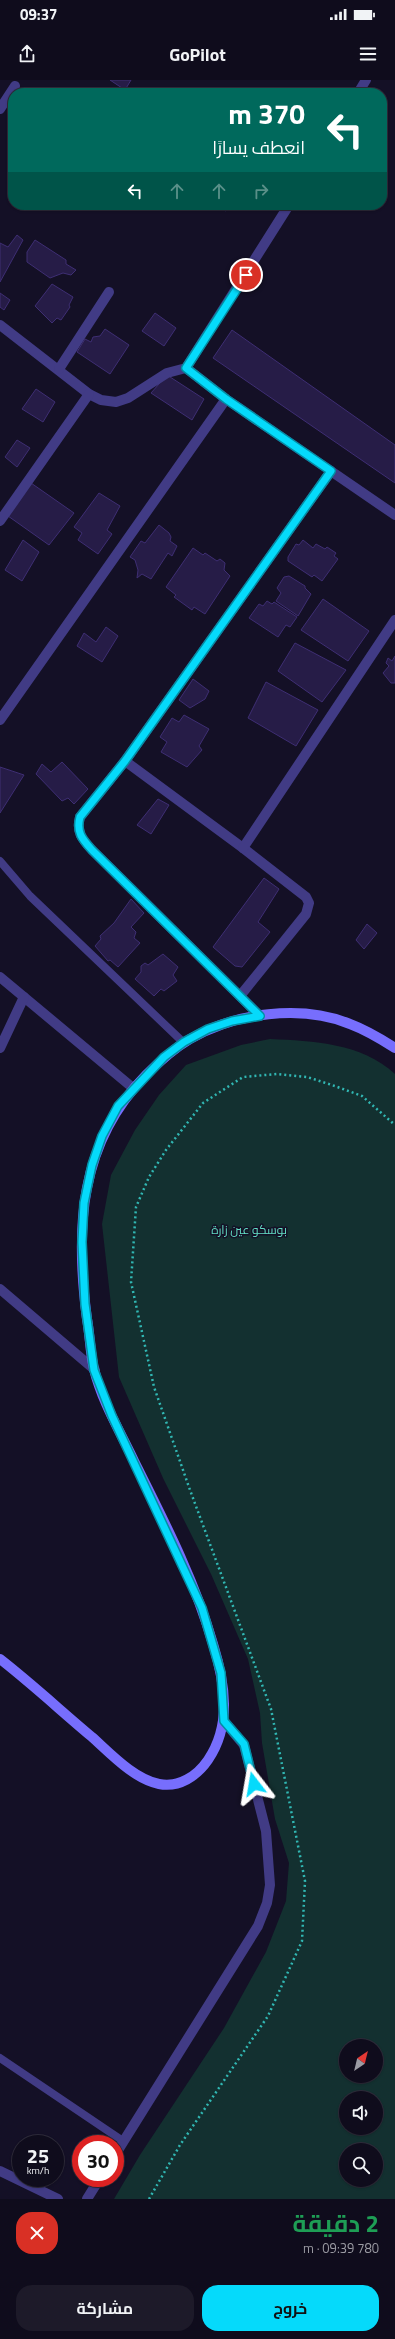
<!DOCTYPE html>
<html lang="ar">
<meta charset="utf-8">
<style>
:root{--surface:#0f0c1c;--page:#1d1a29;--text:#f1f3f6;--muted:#9b9ba3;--line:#2f2c3b;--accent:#05dafb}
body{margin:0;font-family:"Titillium Web",Cairo,sans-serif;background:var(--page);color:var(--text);direction:rtl;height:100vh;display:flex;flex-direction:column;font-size:15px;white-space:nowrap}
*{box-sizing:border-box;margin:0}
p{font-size:13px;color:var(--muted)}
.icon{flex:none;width:22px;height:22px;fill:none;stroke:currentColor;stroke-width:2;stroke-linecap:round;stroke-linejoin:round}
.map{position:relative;height:2119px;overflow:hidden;direction:ltr}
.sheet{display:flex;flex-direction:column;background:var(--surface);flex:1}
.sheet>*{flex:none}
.banner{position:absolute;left:8px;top:8px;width:379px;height:122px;border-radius:16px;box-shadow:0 1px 3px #0004,0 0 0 1px var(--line);direction:rtl;background:#00695c;color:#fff;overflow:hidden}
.needle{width:26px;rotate:35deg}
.buttons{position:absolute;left:339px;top:1959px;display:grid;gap:8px}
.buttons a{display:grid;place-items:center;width:44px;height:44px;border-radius:50%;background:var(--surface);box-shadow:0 1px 3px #0004,0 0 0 1px var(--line);font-size:20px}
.speed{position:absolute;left:12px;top:2055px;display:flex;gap:8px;font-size:20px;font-weight:700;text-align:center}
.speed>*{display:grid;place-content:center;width:52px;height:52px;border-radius:50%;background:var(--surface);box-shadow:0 1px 3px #0004,0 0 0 1px var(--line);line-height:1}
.speed small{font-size:10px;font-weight:400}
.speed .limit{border:6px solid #d22;background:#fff;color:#111}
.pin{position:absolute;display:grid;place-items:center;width:34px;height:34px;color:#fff;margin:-17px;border:2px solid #fff;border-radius:50%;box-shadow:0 1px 4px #0007}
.me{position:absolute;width:44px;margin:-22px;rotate:346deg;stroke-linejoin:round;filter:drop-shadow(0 0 3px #0008)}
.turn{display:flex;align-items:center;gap:14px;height:84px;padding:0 16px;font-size:18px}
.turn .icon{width:52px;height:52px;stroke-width:2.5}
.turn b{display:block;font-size:28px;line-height:34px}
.lanes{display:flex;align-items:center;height:38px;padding:0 16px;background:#0003;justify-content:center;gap:20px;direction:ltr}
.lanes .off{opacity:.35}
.round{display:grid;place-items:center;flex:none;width:42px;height:42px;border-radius:16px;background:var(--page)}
.head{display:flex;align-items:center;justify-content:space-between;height:68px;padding:0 16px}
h1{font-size:24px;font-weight:700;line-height:30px;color:#1e9e55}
.cta{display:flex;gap:8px;margin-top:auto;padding:8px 16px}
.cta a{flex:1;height:46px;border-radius:16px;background:var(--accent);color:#111;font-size:16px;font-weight:700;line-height:46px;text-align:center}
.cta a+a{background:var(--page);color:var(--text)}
.status{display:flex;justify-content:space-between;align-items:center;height:28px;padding:0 20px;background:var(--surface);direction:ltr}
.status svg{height:11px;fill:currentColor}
header{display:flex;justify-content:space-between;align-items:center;height:52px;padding:0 16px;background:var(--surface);font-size:18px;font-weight:700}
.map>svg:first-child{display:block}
</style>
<div class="status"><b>09:37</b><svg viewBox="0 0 49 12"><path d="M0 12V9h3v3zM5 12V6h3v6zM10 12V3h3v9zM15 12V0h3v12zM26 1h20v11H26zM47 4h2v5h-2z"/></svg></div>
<header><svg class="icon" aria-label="menu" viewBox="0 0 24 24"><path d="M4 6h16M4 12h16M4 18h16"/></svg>GoPilot<svg class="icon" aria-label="share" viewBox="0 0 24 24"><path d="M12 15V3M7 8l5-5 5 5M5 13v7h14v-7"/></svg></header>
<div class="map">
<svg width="395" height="2119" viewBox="0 0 395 2119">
<rect width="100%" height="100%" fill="#141026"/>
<path fill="#133030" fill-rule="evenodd" d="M270,959C313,961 362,963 395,994V2119H114L140,2075L224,1948L266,1872L286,1821L289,1783L275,1739L262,1663L260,1633L248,1579L211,1494L163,1398L119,1297L102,1144L111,1095L135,1050L159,1015L186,985L241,965ZM346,1966H376V1996H346ZM346,2018H376V2048H346ZM346,2070H376V2100H346Z"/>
<g fill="#261c47" stroke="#3e2e73">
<path d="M110,0H131L125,10Z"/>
<path d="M216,125H229L226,131Z"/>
<path d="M17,155L23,160L0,202V163L8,167Z"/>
<path d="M35,160L66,180V184L76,190L71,195L63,193L50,198L27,182V172Z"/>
<path d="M52,204L73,217L69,225L70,227L61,240L57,238L52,243L35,226Z"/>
<path d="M0,213L10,220L4,230L0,227Z"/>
<path d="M155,233L176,248L164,266L142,251Z"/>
<path d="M105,249L129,265L110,294L77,272L85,259L91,262L93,257L100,256Z"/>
<path d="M232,250L395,365V403L213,278Z"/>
<path d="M167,295L204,319L192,340L151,313Z"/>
<path d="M36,309L55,322L43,342L22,329Z"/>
<path d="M17,360L30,368L17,387L5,377Z"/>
<path d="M31,403L74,433L49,465L8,436Z"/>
<path d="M99,413L120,426L107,450L112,454L98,474L78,460L82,453L74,447Z"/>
<path d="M159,445L169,453L171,457L170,461L177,466L172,476L168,473L151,499L142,494L137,498L138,490L135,480L130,477L141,461L145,463Z"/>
<path d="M23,460L39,472L22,501L5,490Z"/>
<path d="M303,460L313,468L316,464L325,469L327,467L336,473L334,476L338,479L322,501L314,495L312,497L288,481V477L296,464L299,465Z"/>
<path d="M193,468L203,475L205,473L217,481L220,479L225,483L224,490L230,496L205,534L194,527L192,530L174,517L176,515L166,507Z"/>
<path d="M289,496L305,506V508L311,514L298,536L276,521L281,513L277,508L284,497Z"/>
<path d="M323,519L369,551L348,581L301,550Z"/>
<path d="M267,521L272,524L274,522L297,537L290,547L286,545L278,557L249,538L259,524L263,526Z"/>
<path d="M106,547L118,556L102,582L77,566L84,553L96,562Z"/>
<path d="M295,563L346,590L322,622L278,591Z"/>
<path d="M395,576V603H391L383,593L389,586L386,583L388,578L392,581Z"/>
<path d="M193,599L209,611L205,619L190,628L179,620Z"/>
<path d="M266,602L318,630L296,666L248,638Z"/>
<path d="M184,635L209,649L199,666L202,670L187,687L161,672L167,662L160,657L172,638L179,642Z"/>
<path d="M62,682L88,709L74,724L68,718L62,721L36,694L42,684L51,692Z"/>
<path d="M0,687L24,695L0,733Z"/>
<path d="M158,719L169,725L151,754L137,745Z"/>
<path d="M264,798L279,809L258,842L270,852L242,887L235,886L213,867Z"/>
<path d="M131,819L144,833L131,847L136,852L134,858L140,863L118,887L110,880L108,881L95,866L101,859L100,856L114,843Z"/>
<path d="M367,844L377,853L364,869L356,860Z"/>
<path d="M163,874L178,887L173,895L177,901L164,911L161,909L154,916L135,899L141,892V886L145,883L148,885Z"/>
</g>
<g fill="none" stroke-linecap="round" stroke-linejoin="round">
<path stroke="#31b7b3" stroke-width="2.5" stroke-dasharray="2 3" stroke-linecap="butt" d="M149,2119L180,2065L268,1936L302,1861L305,1801L271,1629L190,1410L154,1307L131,1202L136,1127L149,1097L166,1070L203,1023L243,997L277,994L307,997L332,1005L362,1016L395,1045"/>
<g stroke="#413b85" stroke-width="8">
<path d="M0,781L30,816L184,963"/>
<path d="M0,1978L123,2061"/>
</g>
<g stroke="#413b85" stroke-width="10">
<path d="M358,13L366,0"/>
<path d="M0,29L15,6"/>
<path d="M0,245L89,314L101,320L116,322L128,318L167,293L186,288L289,125"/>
<path d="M186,288L226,319L395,435"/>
<path d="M59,289L109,212"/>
<path d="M0,441L89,314"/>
<path d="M0,640L226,319"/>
<path d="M125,681L243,768L306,817L309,823L306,834L240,916"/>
<path d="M243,768L395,540"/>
<path d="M0,897L133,1008"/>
<path d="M260,936L92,770C82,759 76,752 80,737L125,681L331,391"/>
<path d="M0,968L24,917"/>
<path d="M0,1209L95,1290"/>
<path d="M115,2075L258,1846L267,1823L270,1805L266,1751L244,1665L224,1641"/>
<path d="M0,2091L58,2119"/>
<path d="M87,2119L100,2098"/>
</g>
<path stroke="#776efd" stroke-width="10" d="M0,1579C32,1604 61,1631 92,1657C111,1674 134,1699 159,1704C179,1708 197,1696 208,1680C232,1645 225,1603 213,1564C195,1501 164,1441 135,1383C121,1353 102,1322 94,1289C90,1273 90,1255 87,1239C75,1148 79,1063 146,995C160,981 173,969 190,959C235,933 301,924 350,944C366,950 381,959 395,968"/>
</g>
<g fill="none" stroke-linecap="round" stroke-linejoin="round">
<g stroke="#038ea3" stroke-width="10">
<path id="route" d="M246,195L186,288L226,319L331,391L125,681L80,737C76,752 82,759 92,770L260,936L232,941L208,949L184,962L164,977L118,1026L102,1056L92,1085L84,1123L82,1162L85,1224L94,1290L112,1336L202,1528L221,1593L224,1641L244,1664L254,1704"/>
</g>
<use href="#route" stroke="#05dafb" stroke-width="7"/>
</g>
<g text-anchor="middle" stroke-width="3" stroke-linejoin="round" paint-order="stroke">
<g font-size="12" fill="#62dec4" stroke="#141026">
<text x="249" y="1154">بوسكو عين زارة</text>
</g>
</g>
</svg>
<div class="buttons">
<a><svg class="needle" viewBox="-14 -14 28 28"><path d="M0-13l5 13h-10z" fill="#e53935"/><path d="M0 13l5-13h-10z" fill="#9b9ba3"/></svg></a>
<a><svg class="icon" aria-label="sound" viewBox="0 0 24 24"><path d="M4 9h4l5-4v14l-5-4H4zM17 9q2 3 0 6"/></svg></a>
<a><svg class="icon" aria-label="search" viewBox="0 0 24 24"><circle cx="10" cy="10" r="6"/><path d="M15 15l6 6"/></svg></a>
</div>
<div class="speed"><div>25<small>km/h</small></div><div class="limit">30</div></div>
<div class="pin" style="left:246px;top:195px;background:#d93025"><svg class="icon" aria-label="arrive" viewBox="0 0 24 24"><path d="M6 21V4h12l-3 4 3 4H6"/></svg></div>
<svg class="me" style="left:254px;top:1704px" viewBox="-20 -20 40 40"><path d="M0-17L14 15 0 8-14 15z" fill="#05dafb" stroke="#fff" stroke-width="4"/></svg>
<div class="banner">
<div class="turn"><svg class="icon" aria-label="left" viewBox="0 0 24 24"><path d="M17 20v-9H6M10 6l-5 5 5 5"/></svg><div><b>370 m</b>انعطف يسارًا</div></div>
<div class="lanes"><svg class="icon" aria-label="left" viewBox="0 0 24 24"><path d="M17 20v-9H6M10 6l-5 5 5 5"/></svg><svg class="icon off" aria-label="ahead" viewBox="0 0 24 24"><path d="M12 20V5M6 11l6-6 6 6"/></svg><svg class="icon off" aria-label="ahead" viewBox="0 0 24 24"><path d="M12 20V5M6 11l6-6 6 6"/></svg><svg class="icon off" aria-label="right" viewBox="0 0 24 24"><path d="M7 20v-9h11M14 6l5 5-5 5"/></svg></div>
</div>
</div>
<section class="sheet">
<div class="head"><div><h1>2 دقيقة</h1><p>780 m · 09:39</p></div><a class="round" style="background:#d93025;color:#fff"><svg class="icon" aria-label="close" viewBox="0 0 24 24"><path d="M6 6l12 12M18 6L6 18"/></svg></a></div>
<div class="cta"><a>خروج</a><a>مشاركة</a></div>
</section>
